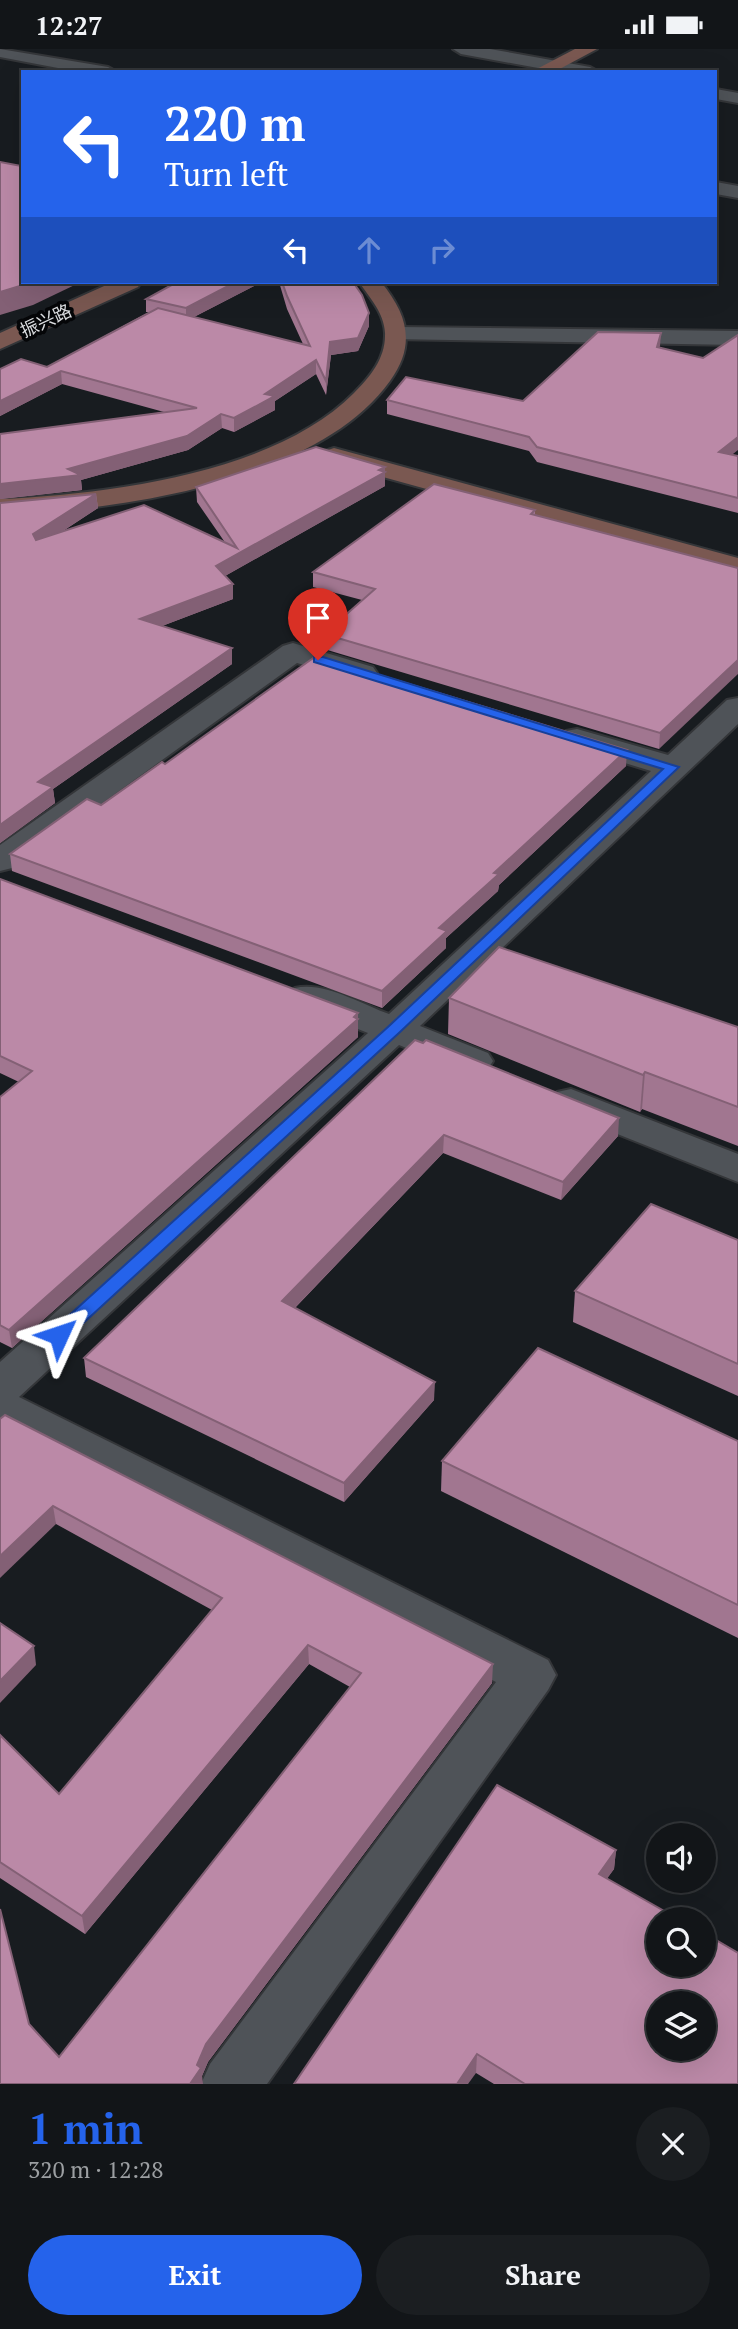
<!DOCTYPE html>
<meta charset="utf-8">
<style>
:root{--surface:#121518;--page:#1b1e21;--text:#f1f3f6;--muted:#9c9fa2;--line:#313437;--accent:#2563eb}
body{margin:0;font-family:"PT Serif","Noto Sans SC",serif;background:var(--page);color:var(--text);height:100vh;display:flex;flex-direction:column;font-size:26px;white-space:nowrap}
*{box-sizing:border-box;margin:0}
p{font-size:23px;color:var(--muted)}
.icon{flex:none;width:38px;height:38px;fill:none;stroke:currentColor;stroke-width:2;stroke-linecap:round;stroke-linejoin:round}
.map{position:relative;height:2035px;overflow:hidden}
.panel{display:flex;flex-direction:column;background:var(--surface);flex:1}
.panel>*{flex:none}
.banner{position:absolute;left:21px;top:21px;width:696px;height:214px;border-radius:0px;box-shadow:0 7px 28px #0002,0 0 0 2px var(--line);background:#2563eb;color:#fff;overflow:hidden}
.buttons{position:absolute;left:646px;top:1774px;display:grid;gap:14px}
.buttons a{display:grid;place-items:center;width:70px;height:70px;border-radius:50%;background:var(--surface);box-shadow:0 7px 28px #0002,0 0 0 2px var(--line);font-size:35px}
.pin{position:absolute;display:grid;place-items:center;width:60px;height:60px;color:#fff;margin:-72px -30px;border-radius:50% 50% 50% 0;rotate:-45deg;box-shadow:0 0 7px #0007}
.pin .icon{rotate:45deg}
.me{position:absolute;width:77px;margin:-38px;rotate:48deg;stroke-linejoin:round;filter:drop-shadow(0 0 5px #0008)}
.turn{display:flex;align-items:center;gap:24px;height:147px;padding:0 28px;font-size:32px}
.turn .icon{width:91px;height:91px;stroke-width:2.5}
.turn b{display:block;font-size:49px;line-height:60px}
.lanes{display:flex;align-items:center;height:66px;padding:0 28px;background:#0003;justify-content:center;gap:35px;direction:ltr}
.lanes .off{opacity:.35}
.round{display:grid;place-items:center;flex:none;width:74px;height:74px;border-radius:37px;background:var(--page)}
.overview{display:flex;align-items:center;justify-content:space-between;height:119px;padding:0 28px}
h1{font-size:42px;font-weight:700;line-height:52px;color:var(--accent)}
.cta{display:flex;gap:14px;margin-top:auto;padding:14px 28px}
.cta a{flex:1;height:80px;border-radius:42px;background:var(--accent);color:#fff;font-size:28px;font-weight:700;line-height:80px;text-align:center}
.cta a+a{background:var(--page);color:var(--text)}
.status{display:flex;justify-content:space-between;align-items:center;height:49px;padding:0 35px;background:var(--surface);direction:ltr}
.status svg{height:19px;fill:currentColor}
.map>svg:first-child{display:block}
</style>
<div class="status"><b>12:27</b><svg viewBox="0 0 49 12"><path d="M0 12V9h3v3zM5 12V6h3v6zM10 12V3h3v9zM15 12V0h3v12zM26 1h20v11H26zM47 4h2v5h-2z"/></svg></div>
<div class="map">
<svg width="738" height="2035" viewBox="0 0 738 2035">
<rect width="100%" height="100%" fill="#181c20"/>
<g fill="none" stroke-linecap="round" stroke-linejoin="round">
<g stroke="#343639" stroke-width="4">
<g id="street">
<path d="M0,0L108,18L117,23H79L0,8Z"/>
<path d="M453,0H490L590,18L599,23H560L461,5Z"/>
<path d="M716,40L738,44V54L716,50Z"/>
<path d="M716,133L738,137V149L716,145Z"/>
<path d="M399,278L738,282V296L391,290L388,285Z"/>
<path d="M293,594L373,618L377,624L373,630L362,633L297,614L12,819L0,822V796L283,597Z"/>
<path d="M738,649V675L420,977L488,1004L493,1012L488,1020C459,1028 426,1007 399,996L19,1348L548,1611L556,1626L548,1641L267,2035H201L210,2015L496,1633L0,1378V1313L368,984L295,955L289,947L295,939C324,932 361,955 389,965L651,722L566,696L561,689L566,682L577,680L668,706L727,651Z"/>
<path d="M571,1040L738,1105V1133L557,1061L551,1052L557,1043Z"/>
</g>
</g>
<g stroke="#343639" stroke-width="4">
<g id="secondary">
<path d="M575,0H597L554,23H531Z"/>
<path d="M113,233H141L138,238L0,300V284Z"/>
<path d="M359,233H381C408,266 416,296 390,332C317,434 117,461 0,466V450C109,445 275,424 354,344C370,328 386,309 385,284C384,264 370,249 359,233Z"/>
<path d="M334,399L738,509V526L325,412L321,407L325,402Z"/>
</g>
</g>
<use href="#street" fill="#4f5358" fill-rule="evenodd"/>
<use href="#secondary" fill="#7a5851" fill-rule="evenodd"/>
</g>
<g fill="#a17690">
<path d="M177,233H262L194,268L303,295L287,260L279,233H353L369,277L358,302L331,306L326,346L316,325L275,352V361L234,383L222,379L188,401L81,431L82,441L0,450V385L164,363L62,335L0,367V320L47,318L149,263H146V250Z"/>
<path d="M660,298L732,406L738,407V464L537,413L529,402L387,365V351L523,352Z"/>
<path d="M385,418V437L225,527L233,550L162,577L232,615L53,740L55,754L0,794V454L96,445L98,459L60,484L224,492L197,453L196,438Z"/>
<path d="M535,461V466L738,519L659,700L324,600V585L362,551L313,538V523Z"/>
<path d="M165,715L626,717L499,836L498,842L446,889V899L382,959L12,822L10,805L101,756Z"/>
<path d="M0,830L358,964V988L12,1299L0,1293V1048L19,1033L0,1024Z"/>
<path d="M449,949L738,978V1097L642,1060L640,1063L448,985Z"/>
<path d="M415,991L618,1087L561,1151L443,1104L295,1259L434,1351L344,1453L86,1328L84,1309Z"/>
<path d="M738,1191V1347L573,1273L575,1242Z"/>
<path d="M0,1370L492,1634L208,2013L202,2027L0,2035L29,1975L59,2008L350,1638L309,1615L85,1885L0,1829V1686L59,1745L212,1561L56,1475Z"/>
<path d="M738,1392V1589L441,1442L442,1412Z"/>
<path d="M616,1801L614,1820L607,1829L738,2035H494L476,2024L294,2035Z"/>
</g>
<g fill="#836075">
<path d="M33,233H81L33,256L0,266V243Z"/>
<path d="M236,233H262L186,272V259Z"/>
<path d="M369,264V277L358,302L331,306L326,346V332L330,293Z"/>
<path d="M661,284L660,297L655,311L657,298Z"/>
<path d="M316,311V325L275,352V361L234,383V369L265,345Z"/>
<path d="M61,322L62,335L0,367V352Z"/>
<path d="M221,365L222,379L188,401L81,431L82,441L0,450V435L68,420Z"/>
<path d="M738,388V401L718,417L719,403Z"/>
<path d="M385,418V437L216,532V517Z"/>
<path d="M96,445L98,459L35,500L33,485Z"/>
<path d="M233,535V550L141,585L140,570Z"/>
<path d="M232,599V615L53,740L55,754L0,794V776L38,733Z"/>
<path d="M738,611V625L659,700L660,684Z"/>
<path d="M627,701L626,717L499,836L498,842L446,889V899L382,959V942L439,879L494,824Z"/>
<path d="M358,964V988L12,1299L9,1281Z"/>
<path d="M645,1023L642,1060L640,1063L643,1026Z"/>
<path d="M619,1069L618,1087L561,1151L563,1133Z"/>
<path d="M444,1086L443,1104L283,1271L282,1252Z"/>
<path d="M435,1333L434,1351L344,1453V1434Z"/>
<path d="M53,1457L56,1475L0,1529V1507Z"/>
<path d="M308,1596L309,1615L85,1885L82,1867Z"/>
<path d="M34,1597L36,1616L0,1654V1632Z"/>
<path d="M493,1615L492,1634L208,2013L202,2027L203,2035H190L206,1995Z"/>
<path d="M616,1801L614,1820L597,1844L599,1825Z"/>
<path d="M477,2005L476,2024L468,2035H457Z"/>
</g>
<g fill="#bb89a7" stroke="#836075" stroke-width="2" fill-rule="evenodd">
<path d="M0,113L21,117L23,115V233H33L0,243Z"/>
<path d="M177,233H236L186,259L146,250Z"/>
<path d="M282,233H353L362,246L369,264L358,289L330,293L326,332L316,311L265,345L275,347L234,369L221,365L187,387L68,420L81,426L0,435V385L197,359L61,322L0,352V320L21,310L47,318L158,259L310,297L287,247Z"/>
<path d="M598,283L661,284L657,298L703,309L738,286V388L719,403L738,407V449L537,398L529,388L387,351L406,328L523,352Z"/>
<path d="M316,398L385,418L379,421L385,423L216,517L233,535L140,570L232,599L38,733L53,738L0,776V454L96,445L33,485L36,491L144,456L237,499L196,438Z"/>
<path d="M434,435L535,461L531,465L738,519V611L660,684L324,585L375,540L313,523Z"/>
<path d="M316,607L627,701L494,824L499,825L439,879L447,882L382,942L10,805L87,750L101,756L162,713L165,715Z"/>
<path d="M0,830L358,964L354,968L358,970L9,1281L0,1276V1048L32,1022L0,1007Z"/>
<path d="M499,898L738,978V1058L645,1023L643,1026L449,949Z"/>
<path d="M415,991L423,994L426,991L619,1069L563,1133L444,1086L282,1252L435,1333L344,1434L84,1309Z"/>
<path d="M651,1155L738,1191V1315L575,1242Z"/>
<path d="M538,1299L738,1392V1556L442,1412Z"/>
<path d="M5,1366L493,1615L206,1995L197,2016L201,2019L190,2035H0V1860L29,1975L59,2008L361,1624L308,1596L82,1867L0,1813V1686L59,1745L222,1549L53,1457L0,1507V1370Z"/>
<path d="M0,1574L34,1597L0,1632Z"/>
<path d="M497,1736L616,1801L599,1825L680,1871H658V1916H704V1884L738,1904V2035H525L477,2005L457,2035H294ZM658,1955H704V2000H658Z"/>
</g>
<path fill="#2563eb" stroke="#184099" stroke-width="2" d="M314,608H323L679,718L400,983L66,1290H53L50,1286L53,1281L389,977L663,720L314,613Z"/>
<g text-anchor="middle" stroke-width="7" stroke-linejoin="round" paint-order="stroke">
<g font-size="18" fill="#dcdee1" stroke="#050608">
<text transform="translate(46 272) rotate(-25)" y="6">振兴路</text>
</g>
</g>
</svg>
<div class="buttons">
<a><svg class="icon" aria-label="sound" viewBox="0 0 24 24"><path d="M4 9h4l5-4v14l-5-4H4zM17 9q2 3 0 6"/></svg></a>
<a><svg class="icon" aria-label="search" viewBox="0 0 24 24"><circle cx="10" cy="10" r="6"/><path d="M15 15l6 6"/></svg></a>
<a><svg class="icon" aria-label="layers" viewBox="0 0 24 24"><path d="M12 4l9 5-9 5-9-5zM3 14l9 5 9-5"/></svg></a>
</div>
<div class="pin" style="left:318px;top:611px;background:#d93025"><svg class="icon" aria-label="arrive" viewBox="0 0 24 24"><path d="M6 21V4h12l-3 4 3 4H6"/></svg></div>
<svg class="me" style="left:59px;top:1286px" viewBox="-20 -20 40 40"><path d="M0-17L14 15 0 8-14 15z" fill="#2563eb" stroke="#fff" stroke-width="4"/></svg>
<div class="banner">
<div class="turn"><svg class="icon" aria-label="left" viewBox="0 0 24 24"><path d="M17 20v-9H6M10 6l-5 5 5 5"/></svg><div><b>220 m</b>Turn left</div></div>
<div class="lanes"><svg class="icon" aria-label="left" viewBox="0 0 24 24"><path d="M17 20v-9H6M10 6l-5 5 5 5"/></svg><svg class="icon off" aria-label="ahead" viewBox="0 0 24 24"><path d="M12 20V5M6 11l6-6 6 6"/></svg><svg class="icon off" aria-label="right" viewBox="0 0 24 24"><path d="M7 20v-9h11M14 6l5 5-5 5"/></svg></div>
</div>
</div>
<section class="panel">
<div class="overview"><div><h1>1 min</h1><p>320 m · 12:28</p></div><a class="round"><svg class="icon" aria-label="close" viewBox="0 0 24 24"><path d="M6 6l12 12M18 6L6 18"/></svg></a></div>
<div class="cta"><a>Exit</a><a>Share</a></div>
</section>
